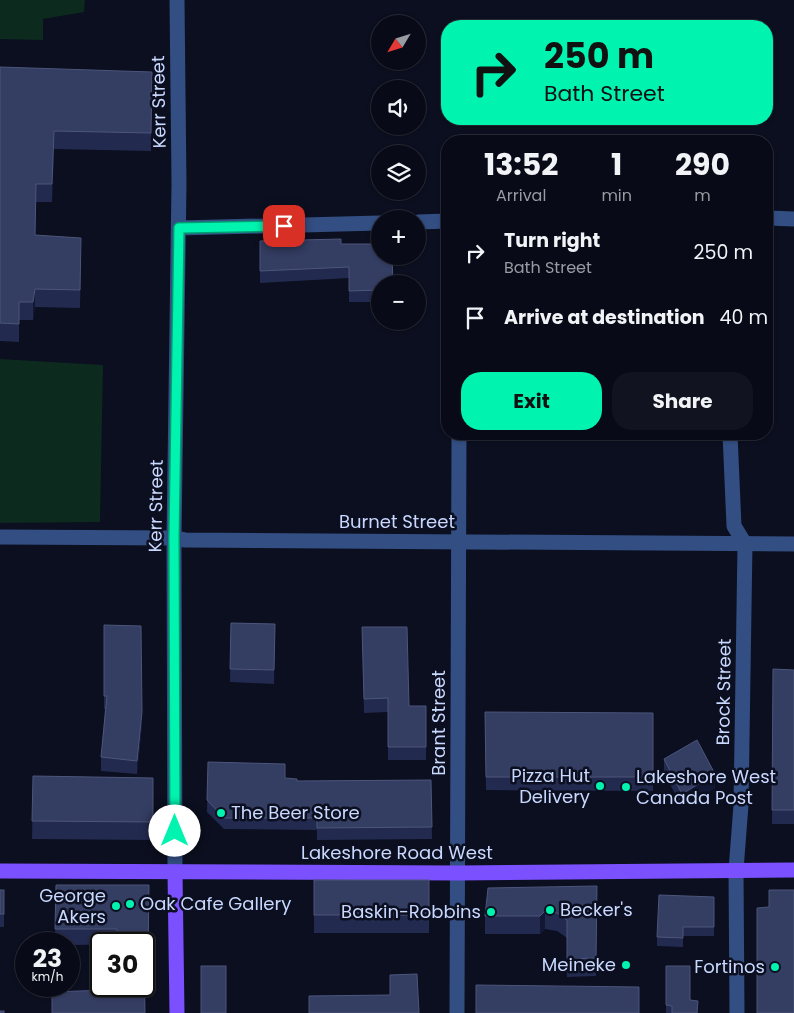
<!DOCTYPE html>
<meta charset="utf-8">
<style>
:root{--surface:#080b17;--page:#111420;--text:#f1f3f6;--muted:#989ba1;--line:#292b36;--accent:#00f4af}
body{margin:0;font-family:Poppins,sans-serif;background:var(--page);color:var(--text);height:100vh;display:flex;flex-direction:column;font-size:19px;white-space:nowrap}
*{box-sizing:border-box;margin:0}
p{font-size:16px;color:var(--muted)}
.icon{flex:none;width:28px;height:28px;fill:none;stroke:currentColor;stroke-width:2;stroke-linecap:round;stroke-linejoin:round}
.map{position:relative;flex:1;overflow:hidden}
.details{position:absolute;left:441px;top:135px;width:332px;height:305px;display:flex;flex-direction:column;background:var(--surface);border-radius:20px;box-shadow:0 1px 4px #0004,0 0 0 1px var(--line)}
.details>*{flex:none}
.hud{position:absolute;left:441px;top:20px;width:332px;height:105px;border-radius:20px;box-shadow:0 1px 4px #0004,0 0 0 1px var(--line);background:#00f4af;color:#111;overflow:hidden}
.needle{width:32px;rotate:232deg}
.fabs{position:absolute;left:371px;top:15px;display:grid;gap:10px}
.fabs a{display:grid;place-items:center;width:55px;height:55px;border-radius:50%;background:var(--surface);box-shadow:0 1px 4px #0004,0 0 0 1px var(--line);font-size:25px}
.speed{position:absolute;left:15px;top:932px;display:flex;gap:10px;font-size:25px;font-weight:700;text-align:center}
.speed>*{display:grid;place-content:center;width:65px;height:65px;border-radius:50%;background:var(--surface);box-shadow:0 1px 4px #0004,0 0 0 1px var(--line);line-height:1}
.speed small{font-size:12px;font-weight:400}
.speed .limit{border:2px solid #111;border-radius:8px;background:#fff;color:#111}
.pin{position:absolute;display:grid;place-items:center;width:42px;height:42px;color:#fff;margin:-21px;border-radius:10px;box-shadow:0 2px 8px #0006}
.me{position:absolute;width:55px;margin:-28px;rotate:0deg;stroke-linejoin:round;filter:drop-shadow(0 0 4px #0008)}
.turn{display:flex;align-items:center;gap:18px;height:105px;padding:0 20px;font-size:22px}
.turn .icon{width:65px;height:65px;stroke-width:2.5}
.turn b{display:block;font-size:35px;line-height:42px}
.eta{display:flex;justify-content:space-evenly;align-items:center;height:85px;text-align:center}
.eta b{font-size:30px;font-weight:700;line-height:35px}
.action{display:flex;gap:10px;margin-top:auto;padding:10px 20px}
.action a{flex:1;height:58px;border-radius:20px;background:var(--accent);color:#111;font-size:20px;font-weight:700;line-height:58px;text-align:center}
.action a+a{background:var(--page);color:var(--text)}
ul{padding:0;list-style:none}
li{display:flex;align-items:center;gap:15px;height:65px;padding:0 20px}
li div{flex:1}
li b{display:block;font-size:19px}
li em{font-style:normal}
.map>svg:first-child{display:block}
</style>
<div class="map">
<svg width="794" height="1013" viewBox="0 0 794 1013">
<rect width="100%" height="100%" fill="#0b0f1f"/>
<g fill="#0d2a1e">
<path d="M0,0H85L84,12L43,19V40L0,39Z"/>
<path d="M0,359L103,365L100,522L0,523Z"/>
</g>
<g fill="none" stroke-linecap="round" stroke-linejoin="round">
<g stroke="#324e82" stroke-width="15">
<path d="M768,218L794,219"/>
<path d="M418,222L448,221"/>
<path d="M179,228L380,223"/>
<path d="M730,434L734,526L745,544L741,805L736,870L737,1013"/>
<path d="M0,537L174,538L185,540L794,544"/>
<path d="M175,872L174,538L179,184L177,0"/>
<path d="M457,1013L459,434"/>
</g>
<g stroke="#7b50ff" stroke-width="15">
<path d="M0,871L458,873L794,870"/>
<path d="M175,872L177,1013"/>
</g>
</g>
<g fill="#232a4f">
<path d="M0,67L152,90L151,151L54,149L52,202H36L35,236L81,256L80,308L35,307L33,320H19V342L0,341Z"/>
<path d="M260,241L377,246L380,284V302H349V278L260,283Z"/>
<path d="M231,623L275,624L274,684L230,682Z"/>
<path d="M104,625L142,725L137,774L101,771V757L105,709H104Z"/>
<path d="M362,627L409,706H426V760H388V712L364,713Z"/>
<path d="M773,669L794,670V824H772Z"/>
<path d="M485,712L653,713V791L486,790Z"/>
<path d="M664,759L715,788L682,807L664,773Z"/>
<path d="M208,762L297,781L431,780L432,839L317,840V830L224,829L207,812Z"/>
<path d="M33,776L153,778V840L32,839Z"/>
<rect x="314" y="880" width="115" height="53"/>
<path d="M56,885H149L148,975H145L106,990L144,944L69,945V944H55Z"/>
<path d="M597,886L596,976L567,977V938L557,931L545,929L540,934H485V916Z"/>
<rect x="0" y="890" width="4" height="37"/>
<path d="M714,897V936H683V947L657,946V937Z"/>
<path d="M666,966L690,1000L698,1013H666Z"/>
</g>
<g fill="#121734">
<path d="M54,131V149L52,202V184Z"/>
<path d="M81,238V256L80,308V290Z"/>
<path d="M35,289V307L33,320V302Z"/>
<path d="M142,712V725L137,774V761Z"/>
<path d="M715,774V788L682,807V794Z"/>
<path d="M545,911V929L540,934V916Z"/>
</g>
<g fill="#343d62" stroke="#4c557b">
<path d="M0,67L152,72L151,133L54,131L52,184H36L35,235L81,238L80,290L35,289L33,302H19V324L0,323Z"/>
<path d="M341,239V244H377V246H380V256H392L393,284H380V290L349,291V267L260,271V241Z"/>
<path d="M231,623L275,624L274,670L230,669Z"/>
<path d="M104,625L141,626L142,712L137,761L101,757L107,696H104Z"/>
<path d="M362,627H407L409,706H426V747H388V698L364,699Z"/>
<path d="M773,669L794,670V810H772Z"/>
<path d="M485,712L653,713V777H486Z"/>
<path d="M697,740L715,774L682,794L664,759Z"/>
<path d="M208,762L285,764V778L297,779V781L431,780L432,827L317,828V818H224L207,800Z"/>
<path d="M33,776L153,778V822L32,821Z"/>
<rect x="314" y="880" width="115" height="35"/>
<path d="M56,885H149L148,959H144L145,1013H52V992L106,990V986H144V944H117V929H55Z"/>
<path d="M597,886L596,958L567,959V920L557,913L545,911L540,916H485L488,888Z"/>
<rect x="0" y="890" width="4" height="24"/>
<path d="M769,890H794V1013H757V908L769,907Z"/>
<path d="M659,895L714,897V927H683V938L657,937Z"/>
<rect x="201" y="966" width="25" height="47"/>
<path d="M666,966H690V1000L698,1001L697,1013H672V1006L666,1005Z"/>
<path d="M417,974L419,1013H309V996L390,995V975Z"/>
<path d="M476,985L639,987V1013H476Z"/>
<rect x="0" y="1011" width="4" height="2"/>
</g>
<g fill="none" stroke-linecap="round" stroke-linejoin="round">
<g stroke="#009f72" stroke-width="12">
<path id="route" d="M175,831L174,538L179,228L284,226"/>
</g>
<use href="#route" stroke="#00f4af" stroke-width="9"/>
</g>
<g fill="#00f4af" stroke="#0b0f1f" stroke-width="2">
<circle cx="600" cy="786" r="5"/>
<circle cx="626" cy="787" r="5"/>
<circle cx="221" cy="813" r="5"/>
<circle cx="130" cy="904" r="5"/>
<circle cx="116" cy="906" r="5"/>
<circle cx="550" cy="910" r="5"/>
<circle cx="491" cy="912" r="5"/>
<circle cx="626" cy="965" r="5"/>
<circle cx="775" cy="967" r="5"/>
</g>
<g text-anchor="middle" stroke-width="5" stroke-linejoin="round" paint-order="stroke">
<g font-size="18" fill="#c9d8ff" stroke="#0b0f1f">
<text transform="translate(159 102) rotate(-91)" y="6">Kerr Street</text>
<text transform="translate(156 506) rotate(-89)" y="6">Kerr Street</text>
<text x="397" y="528">Burnet Street</text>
<text transform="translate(724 692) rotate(-89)" y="6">Brock Street</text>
<text transform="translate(439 723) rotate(-90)" y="6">Brant Street</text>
<text x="397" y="859">Lakeshore Road West</text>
</g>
<g font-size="18" fill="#c9d8ff" stroke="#0b0f1f" text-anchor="end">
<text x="590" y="782">Pizza Hut<tspan x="590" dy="21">Delivery</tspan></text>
<text x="636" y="783" text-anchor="start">Lakeshore West<tspan x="636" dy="21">Canada Post</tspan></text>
<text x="231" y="819" text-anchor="start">The Beer Store</text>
<text x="106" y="902">George<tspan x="106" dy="21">Akers</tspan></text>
<text x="140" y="910" text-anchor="start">Oak Cafe Gallery</text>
<text x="560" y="916" text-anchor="start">Becker's</text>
<text x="481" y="918">Baskin-Robbins</text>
<text x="616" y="971">Meineke</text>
<text x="765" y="973">Fortinos</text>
</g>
</g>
</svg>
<div class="fabs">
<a><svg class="needle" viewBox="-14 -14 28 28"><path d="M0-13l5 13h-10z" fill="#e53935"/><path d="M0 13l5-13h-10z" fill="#989ba1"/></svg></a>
<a><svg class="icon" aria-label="sound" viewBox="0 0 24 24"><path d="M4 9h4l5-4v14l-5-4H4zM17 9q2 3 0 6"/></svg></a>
<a><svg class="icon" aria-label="layers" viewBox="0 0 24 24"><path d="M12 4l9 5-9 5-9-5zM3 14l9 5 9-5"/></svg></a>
<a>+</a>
<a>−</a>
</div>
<div class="speed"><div>23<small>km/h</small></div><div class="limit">30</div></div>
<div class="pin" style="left:284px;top:226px;background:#d93025"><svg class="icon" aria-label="arrive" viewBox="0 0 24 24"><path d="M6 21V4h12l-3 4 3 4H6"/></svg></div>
<svg class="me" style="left:175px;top:831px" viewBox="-20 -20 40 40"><circle r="19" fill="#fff"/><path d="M0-13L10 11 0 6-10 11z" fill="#00f4af"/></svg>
<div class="hud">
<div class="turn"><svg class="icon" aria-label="right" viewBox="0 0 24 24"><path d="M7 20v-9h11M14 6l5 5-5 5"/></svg><div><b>250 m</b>Bath Street</div></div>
</div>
<section class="details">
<div class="eta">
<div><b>13:52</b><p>Arrival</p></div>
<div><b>1</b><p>min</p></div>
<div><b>290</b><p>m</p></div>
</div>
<ul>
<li><svg class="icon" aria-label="right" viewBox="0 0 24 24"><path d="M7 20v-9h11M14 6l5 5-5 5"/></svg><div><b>Turn right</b><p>Bath Street</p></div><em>250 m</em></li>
<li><svg class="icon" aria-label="arrive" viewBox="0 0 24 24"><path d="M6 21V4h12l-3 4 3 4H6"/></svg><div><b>Arrive at destination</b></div><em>40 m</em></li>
</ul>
<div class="action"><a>Exit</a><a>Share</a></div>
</section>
</div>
